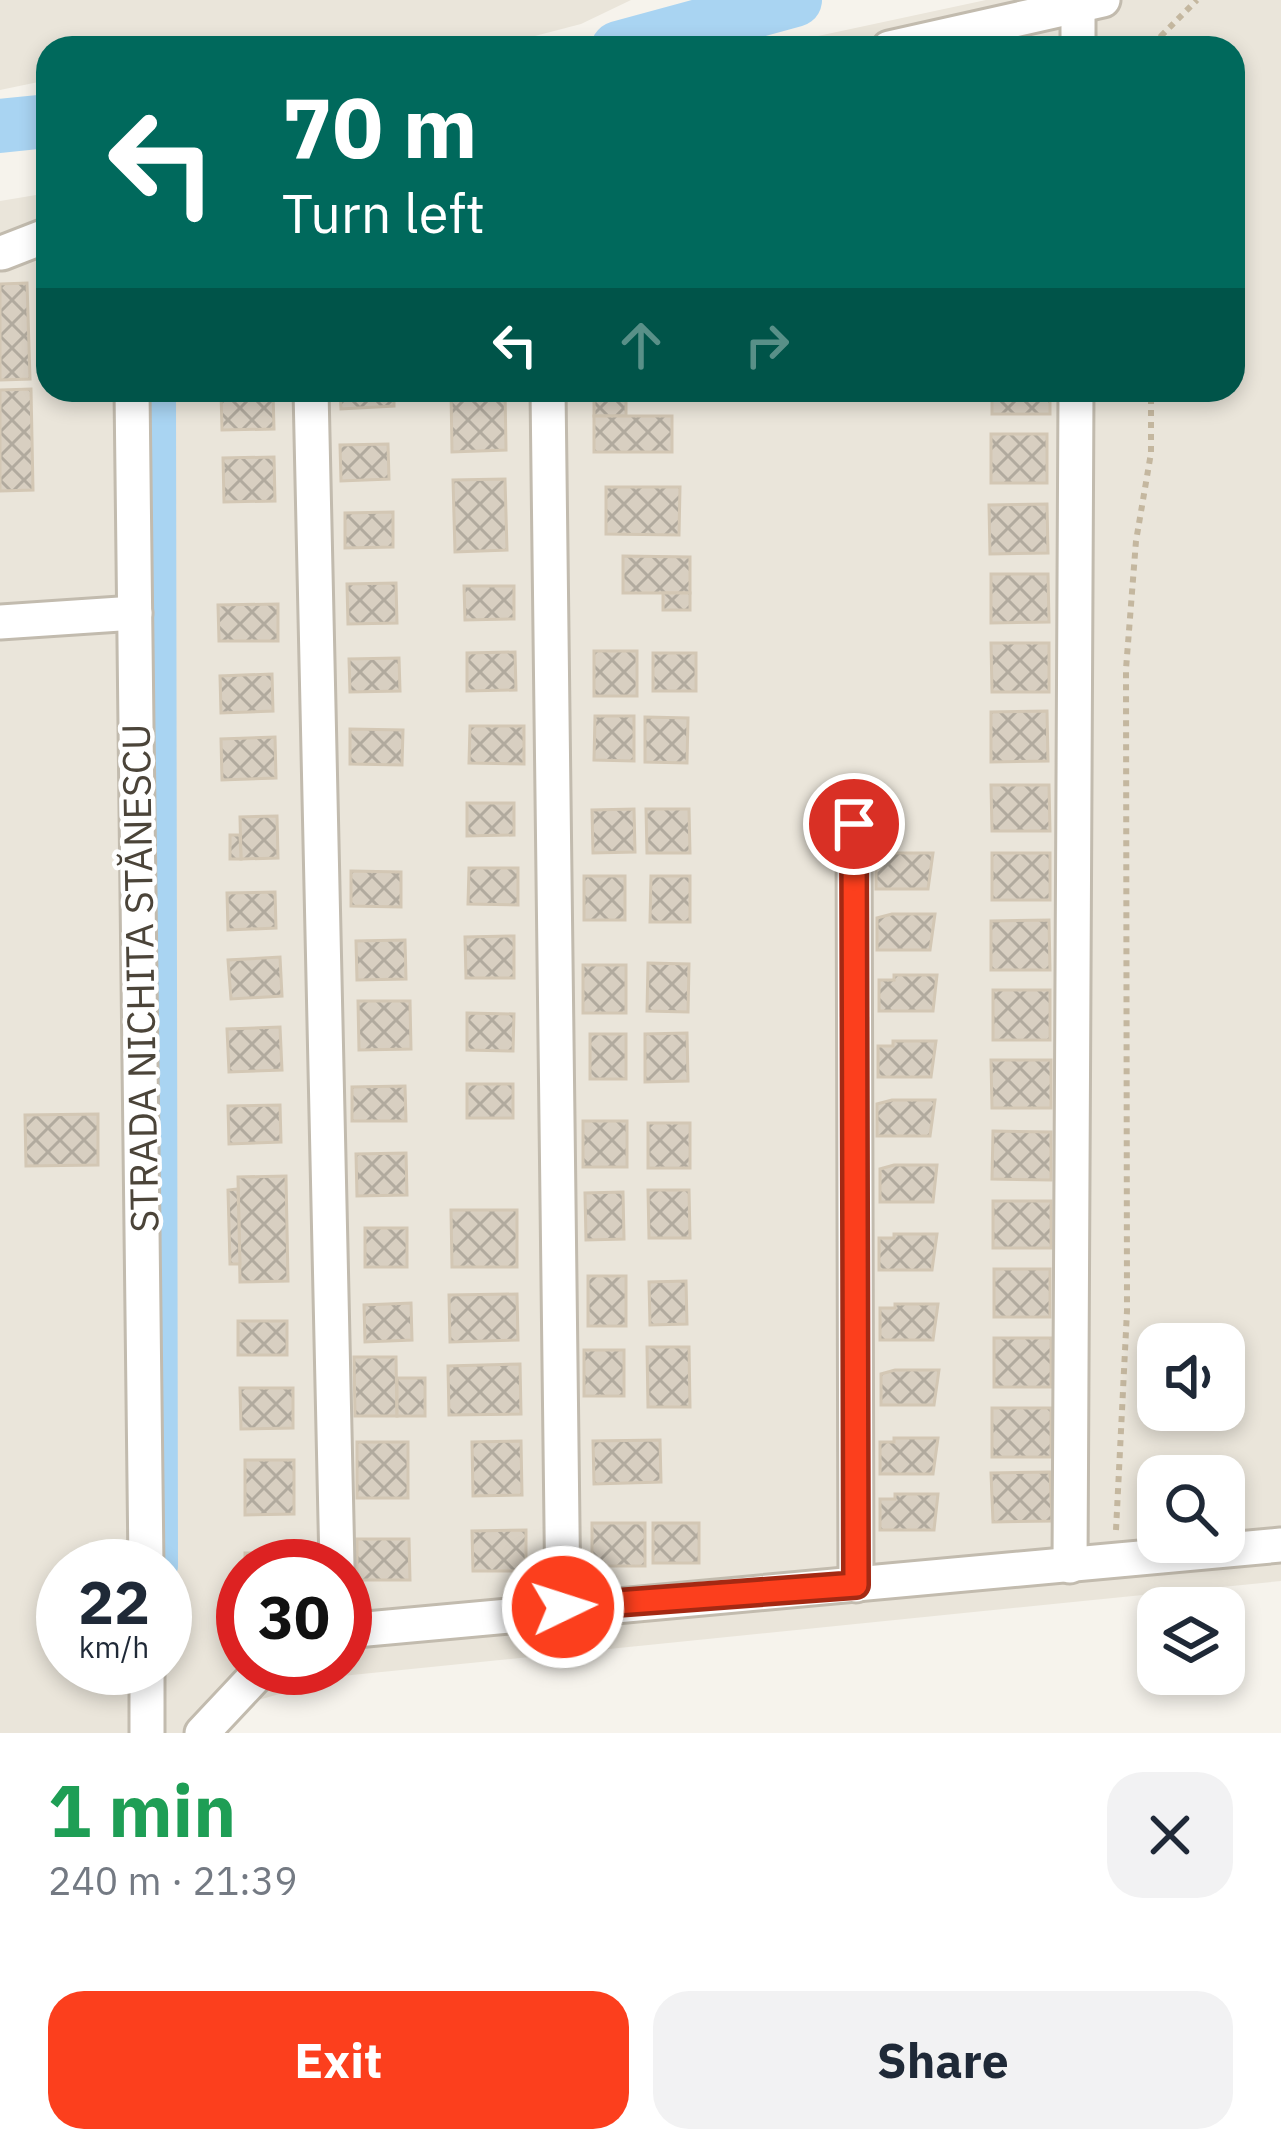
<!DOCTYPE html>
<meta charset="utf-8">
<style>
:root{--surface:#fff;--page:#f2f2f3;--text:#1f2937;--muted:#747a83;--accent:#fc3f1d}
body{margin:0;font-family:"IBM Plex Sans",sans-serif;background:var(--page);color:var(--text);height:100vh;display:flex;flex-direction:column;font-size:45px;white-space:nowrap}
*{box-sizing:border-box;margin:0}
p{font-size:39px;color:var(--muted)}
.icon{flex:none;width:66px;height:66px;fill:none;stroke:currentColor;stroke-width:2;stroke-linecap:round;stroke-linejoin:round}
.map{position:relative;height:1733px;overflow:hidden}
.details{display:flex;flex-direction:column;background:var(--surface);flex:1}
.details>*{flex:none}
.top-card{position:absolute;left:36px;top:36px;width:1209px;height:366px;border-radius:36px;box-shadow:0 6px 18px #0003;background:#00695c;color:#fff;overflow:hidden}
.fabs{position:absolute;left:1137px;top:1323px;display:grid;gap:24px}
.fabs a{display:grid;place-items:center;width:108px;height:108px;border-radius:24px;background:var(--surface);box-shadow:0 6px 18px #0003;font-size:60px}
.speed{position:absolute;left:36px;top:1539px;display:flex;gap:24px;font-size:60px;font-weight:700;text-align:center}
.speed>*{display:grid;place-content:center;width:156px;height:156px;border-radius:50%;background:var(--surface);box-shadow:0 6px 18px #0003;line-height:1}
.speed small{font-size:30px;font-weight:400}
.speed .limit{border:18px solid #d22;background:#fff;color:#111}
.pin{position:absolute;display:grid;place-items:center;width:102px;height:102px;color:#fff;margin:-51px;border:6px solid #fff;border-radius:50%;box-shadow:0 3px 12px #0007}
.me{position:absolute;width:132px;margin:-66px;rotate:86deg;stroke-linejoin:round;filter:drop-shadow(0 0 9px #0008)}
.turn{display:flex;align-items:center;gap:42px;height:252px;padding:0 48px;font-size:54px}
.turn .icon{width:156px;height:156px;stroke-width:2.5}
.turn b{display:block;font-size:84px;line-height:102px}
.lanes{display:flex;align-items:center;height:114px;padding:0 48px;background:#0003;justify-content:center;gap:60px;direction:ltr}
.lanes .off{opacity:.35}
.round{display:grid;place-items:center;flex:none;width:126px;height:126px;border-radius:36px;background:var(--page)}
.headline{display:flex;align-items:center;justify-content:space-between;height:204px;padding:0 48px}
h1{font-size:72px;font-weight:700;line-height:90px;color:#1e9e55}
.action{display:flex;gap:24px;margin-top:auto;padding:24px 48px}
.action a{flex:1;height:138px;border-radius:36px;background:var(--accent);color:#fff;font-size:48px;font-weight:700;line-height:138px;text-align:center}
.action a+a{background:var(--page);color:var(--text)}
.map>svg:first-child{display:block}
</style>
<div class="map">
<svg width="1281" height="1733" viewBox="0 0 1281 1733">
<defs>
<pattern id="building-cross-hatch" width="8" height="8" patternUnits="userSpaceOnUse" patternTransform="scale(3)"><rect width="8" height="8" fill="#d8cfc1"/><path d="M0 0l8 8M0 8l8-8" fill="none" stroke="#b1aa9e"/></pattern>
</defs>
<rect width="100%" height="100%" fill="#f6f3ec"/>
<g fill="#eae5da" fill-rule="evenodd">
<path d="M0,0H631L581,24L489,48H48V80L0,90Z"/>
<path d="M986,0H1281V1581L342,1676L220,1711V1733H0V201L48,193V390H1233V48H762ZM1158,1344H1224V1410H1158ZM1158,1476H1224V1542H1158ZM63,1566H165V1668H63ZM243,1566H345V1668H243Z"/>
</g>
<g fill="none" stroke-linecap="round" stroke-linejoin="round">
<path stroke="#a9d4f2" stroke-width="30" d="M161,390L163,1566"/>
<g stroke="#a9d4f2" stroke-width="54">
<path d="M618,48L795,0"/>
<path d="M0,126L48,121"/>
</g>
</g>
<g fill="url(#building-cross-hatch)" stroke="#d3c7b4" stroke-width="3">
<path d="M27,283L30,379L0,380V284Z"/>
<path d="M31,389L33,490L0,491V390Z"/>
<path d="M340,390H394V406L341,409Z"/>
<path d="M451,390H505L506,450L452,452Z"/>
<rect x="992" y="390" width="58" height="24"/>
<path d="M273,391L274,429L222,430L221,392Z"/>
<rect x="594" y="400" width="32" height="16"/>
<rect x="594" y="416" width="78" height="36"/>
<rect x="991" y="434" width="56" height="49"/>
<path d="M388,444L389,479L341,481L340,445Z"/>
<path d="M274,457L275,501L224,502L223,458Z"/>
<path d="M505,479L507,550L455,552L453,480Z"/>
<path d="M606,487H680L679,535L606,534Z"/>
<path d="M1047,504L1048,553L990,554L989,505Z"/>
<path d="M393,512V547L345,548V513Z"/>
<path d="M623,556L690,557V593H623Z"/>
<path d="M991,574H1048L1049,622L991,623Z"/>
<path d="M396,583L397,623L348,624L347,584Z"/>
<path d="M464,586H514V619L465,620Z"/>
<rect x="663" y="593" width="27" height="17"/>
<path d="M278,604V641H219L218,605Z"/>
<path d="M991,643H1049V692H992Z"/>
<rect x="594" y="651" width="43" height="45"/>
<path d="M515,652L516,690L467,691V653Z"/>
<rect x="653" y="653" width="43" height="38"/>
<path d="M399,658L400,691L350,692L349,659Z"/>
<path d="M272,674L273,711L221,713L220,676Z"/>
<path d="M1047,711L1048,761L991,762V712Z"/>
<path d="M595,716H634V761L594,760Z"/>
<path d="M645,717L688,718L687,763L645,762Z"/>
<path d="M470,726H524V764L469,763Z"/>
<path d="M350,729L403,730L402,765L350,764Z"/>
<path d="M275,737L276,778L222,780L221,739Z"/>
<path d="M991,785H1049L1050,831H992Z"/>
<path d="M467,803H514V835L467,836Z"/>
<path d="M634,809L635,852L593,853L592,810Z"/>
<path d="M646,809H689L690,853H647Z"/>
<path d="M277,816L278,858L241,859L240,817Z"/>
<path d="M230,835H240L241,859H230Z"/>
<path d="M890,853H933L928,889H876V857H890Z"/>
<rect x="992" y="853" width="58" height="47"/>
<path d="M469,868H518V905L468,904Z"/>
<path d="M351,871L401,872V907L351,906Z"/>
<rect x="584" y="876" width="41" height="44"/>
<path d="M651,876H690V922H650Z"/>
<path d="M275,892L276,928L228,930L227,893Z"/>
<path d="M892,914H935L930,950H877V918Z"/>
<path d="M1049,920L1050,970H991V921Z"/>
<path d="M514,936V978H466L465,937Z"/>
<path d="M405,940L406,979L357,980L356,941Z"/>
<path d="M280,957L282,996L231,999L228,960Z"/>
<path d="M648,963L689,964L688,1012L647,1011Z"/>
<rect x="583" y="965" width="43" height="48"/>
<path d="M894,975H937L933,1011H879V980H894Z"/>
<rect x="993" y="990" width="57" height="50"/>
<path d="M358,1001H410L411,1049L359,1050Z"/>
<path d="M467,1013L514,1014L513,1051L467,1050Z"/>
<path d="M280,1027L282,1070L229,1072L227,1029Z"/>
<path d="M687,1033L688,1081L645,1082V1034Z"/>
<rect x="590" y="1034" width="36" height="45"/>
<path d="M893,1041H936L931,1077H878V1046H893Z"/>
<path d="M991,1060H1051V1108H992Z"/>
<rect x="467" y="1084" width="46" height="34"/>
<path d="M405,1086L406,1121H352V1087Z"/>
<path d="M892,1100H935L930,1136H877V1104Z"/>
<path d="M280,1105L281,1142L229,1144L228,1106Z"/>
<path d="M98,1114V1165L26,1166L25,1115Z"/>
<rect x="583" y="1121" width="44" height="46"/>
<rect x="648" y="1123" width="42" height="45"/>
<path d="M993,1131L1051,1132V1180L992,1179Z"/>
<path d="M406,1153L407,1195L357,1196L356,1154Z"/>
<path d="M894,1165H937L933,1202H880V1169Z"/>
<path d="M286,1176L288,1281L240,1282L238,1177Z"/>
<path d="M238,1189L240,1264H230L228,1190Z"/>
<path d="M648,1190H689L690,1238H649Z"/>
<path d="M623,1192L624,1239L586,1240L585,1193Z"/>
<rect x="993" y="1201" width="58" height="47"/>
<path d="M451,1210H517V1267H452Z"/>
<rect x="365" y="1228" width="42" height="39"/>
<path d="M894,1234H937L932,1270H879V1238H894Z"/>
<rect x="994" y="1269" width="56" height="48"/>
<rect x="588" y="1276" width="38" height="50"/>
<path d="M686,1281L687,1324L650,1325L649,1282Z"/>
<path d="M517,1294L518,1340L450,1342L449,1295Z"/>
<path d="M411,1303L412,1340L365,1342L364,1305Z"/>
<path d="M895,1304H938L933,1340H880V1308H895Z"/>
<rect x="238" y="1321" width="49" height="34"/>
<rect x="994" y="1338" width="57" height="49"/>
<path d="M647,1347H689L690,1407H648Z"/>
<rect x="584" y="1350" width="40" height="46"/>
<path d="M354,1357H396L397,1416H355Z"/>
<path d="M520,1364L521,1414L449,1415L448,1366Z"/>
<path d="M895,1370H939L934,1405H881V1374Z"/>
<rect x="397" y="1378" width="28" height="38"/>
<path d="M240,1388H293V1428L241,1429Z"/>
<rect x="992" y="1408" width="59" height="49"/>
<path d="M894,1438H938L933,1474H880V1442H894Z"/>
<path d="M660,1440L661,1482L594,1484L593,1441Z"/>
<path d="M521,1441L522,1495L473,1496L472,1442Z"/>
<rect x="357" y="1442" width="51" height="56"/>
<path d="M245,1460H294V1514L245,1515Z"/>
<path d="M1050,1472L1052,1521L993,1522L991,1473Z"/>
<path d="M895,1494H938L934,1530H880V1499H895Z"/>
<rect x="592" y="1523" width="53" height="43"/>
<rect x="653" y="1523" width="46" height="40"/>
<path d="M526,1530V1571H473L472,1531Z"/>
<path d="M357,1539H409L410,1580H357Z"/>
<rect x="245" y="1553" width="49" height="13"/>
</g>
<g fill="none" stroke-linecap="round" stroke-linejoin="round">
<g stroke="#c2bbae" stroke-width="39">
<g id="street">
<path d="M889,48L1103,0"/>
<path d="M1078,48V5"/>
<path d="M2,253L48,235"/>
<path d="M132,390L146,1566"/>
<path d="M311,390L337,1566"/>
<path d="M548,390L563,1607"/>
<path d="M0,622L135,613"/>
<path d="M854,824L856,1585"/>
<path d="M1070,1566L1076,390"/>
<path d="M345,1631L1281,1545"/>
<path d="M147,1668V1733"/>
<path d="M202,1733L263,1668"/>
</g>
</g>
<g stroke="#c4b79f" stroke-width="6" stroke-dasharray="6 6" stroke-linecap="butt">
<path d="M1159,48L1161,36L1197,0"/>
<path d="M1116,1530L1127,1311L1126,669L1136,541L1151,453V390"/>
</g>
<use href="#street" stroke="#fff" stroke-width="33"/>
</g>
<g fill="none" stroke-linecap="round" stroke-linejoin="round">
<g stroke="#a42913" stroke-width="30">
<path id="route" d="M563,1607L856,1585L854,824"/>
</g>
<use href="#route" stroke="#fc3f1d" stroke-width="21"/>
</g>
<g text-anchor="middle" stroke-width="9" stroke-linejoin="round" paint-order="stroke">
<g font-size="39" fill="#4b4439" stroke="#fff">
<text transform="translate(140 978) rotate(-91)" y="14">STRADA NICHITA STĂNESCU</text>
</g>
</g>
</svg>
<div class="fabs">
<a><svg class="icon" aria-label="sound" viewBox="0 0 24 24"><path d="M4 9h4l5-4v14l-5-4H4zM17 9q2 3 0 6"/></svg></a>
<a><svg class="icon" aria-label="search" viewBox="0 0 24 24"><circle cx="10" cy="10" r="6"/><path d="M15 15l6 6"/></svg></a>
<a><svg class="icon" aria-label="layers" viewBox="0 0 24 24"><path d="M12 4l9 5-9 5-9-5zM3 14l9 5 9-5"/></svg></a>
</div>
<div class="speed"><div>22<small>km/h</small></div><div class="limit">30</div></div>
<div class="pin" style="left:854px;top:824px;background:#d93025"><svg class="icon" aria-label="arrive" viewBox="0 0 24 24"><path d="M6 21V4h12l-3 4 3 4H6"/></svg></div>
<svg class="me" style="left:563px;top:1607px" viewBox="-20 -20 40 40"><circle r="17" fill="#fc3f1d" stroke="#fff" stroke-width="3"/><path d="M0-11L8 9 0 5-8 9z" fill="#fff"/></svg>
<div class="top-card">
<div class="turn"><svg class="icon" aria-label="left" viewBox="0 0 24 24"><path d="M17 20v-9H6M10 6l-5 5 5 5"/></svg><div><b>70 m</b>Turn left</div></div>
<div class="lanes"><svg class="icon" aria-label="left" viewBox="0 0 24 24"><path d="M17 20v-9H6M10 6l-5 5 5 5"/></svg><svg class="icon off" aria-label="ahead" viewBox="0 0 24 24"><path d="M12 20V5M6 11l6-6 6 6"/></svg><svg class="icon off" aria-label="right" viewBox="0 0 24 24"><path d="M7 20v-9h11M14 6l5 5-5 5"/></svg></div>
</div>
</div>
<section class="details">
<div class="headline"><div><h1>1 min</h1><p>240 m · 21:39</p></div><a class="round"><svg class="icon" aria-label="close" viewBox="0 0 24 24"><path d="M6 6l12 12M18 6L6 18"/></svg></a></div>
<div class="action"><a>Exit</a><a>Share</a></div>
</section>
